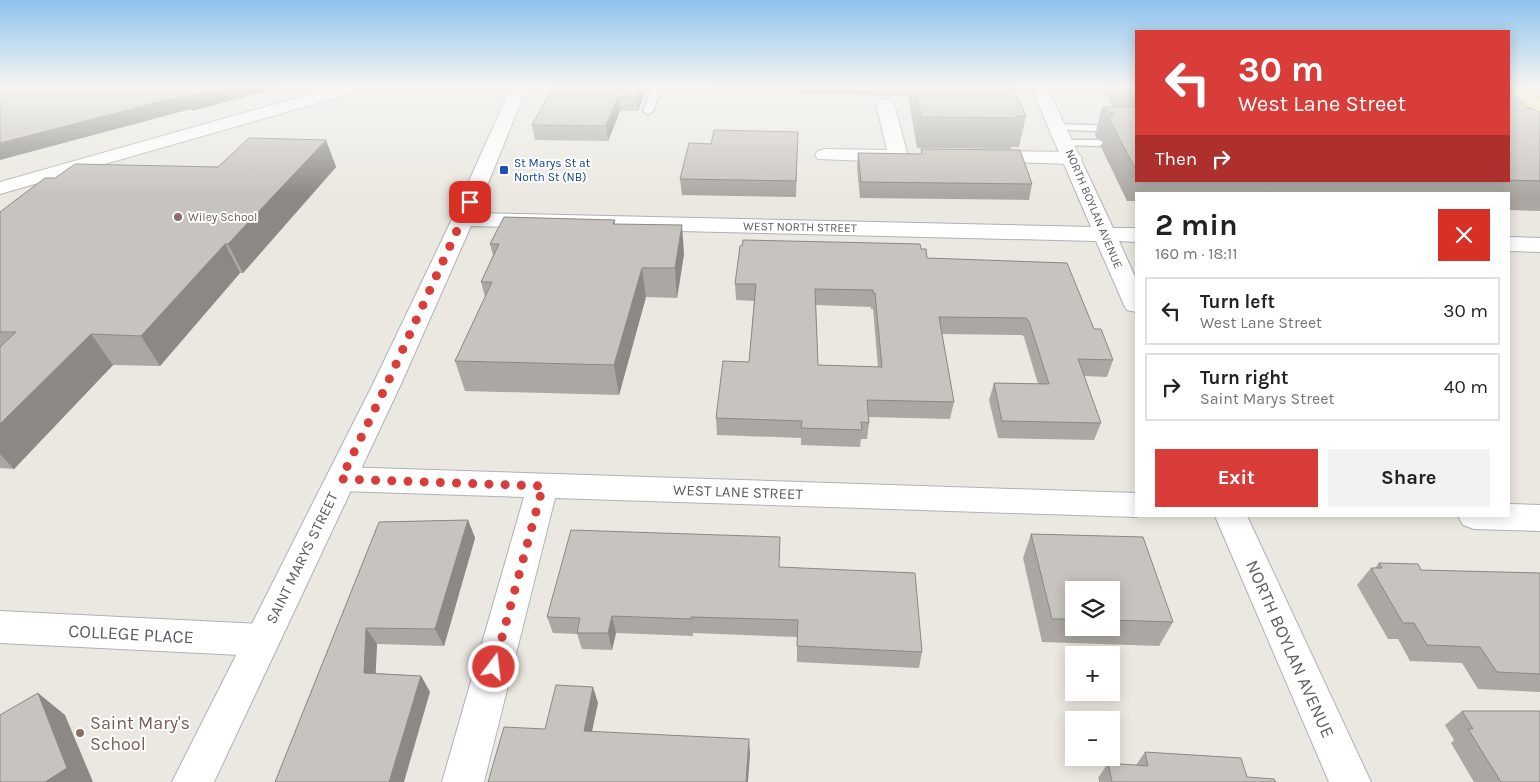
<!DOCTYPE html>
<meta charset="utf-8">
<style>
:root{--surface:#fff;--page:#f2f2f2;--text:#222;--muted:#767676;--line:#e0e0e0;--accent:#d93d39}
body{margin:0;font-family:Karla,sans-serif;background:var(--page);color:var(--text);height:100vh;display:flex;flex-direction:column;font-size:19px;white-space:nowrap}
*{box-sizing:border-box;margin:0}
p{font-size:16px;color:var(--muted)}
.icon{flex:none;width:28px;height:28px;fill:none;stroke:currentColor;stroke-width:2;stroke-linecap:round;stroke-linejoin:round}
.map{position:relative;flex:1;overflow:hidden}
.panel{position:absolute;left:1135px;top:192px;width:375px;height:325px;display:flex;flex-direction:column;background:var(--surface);border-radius:0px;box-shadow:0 2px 12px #0003}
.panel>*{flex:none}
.guide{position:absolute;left:1135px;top:30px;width:375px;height:152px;border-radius:0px;box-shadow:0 2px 12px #0003;background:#d93d39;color:#fff;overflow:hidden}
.buttons{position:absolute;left:1065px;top:581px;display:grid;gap:10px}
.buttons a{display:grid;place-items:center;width:55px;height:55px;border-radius:0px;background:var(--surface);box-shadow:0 2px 12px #0003;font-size:25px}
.pin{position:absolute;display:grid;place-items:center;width:42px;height:42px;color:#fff;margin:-21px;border-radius:10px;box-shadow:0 2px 8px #0006}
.me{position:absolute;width:55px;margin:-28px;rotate:15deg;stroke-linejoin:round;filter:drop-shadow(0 0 4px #0008)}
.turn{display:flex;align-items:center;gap:18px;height:105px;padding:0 20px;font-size:22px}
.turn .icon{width:65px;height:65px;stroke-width:2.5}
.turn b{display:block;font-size:35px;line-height:42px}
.then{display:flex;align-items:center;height:48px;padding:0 20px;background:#0003;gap:10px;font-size:19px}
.round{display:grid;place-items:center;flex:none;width:52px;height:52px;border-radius:0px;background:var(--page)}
.head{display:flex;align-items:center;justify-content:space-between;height:85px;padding:0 20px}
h1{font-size:30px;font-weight:700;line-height:38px}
.primary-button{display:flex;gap:10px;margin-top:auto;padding:10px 20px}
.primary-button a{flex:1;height:58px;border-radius:0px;background:var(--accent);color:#fff;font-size:20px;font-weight:700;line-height:58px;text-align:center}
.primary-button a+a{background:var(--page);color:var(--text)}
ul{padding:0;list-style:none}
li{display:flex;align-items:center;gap:15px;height:68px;margin:0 10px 8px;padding:0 10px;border:2px solid var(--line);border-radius:0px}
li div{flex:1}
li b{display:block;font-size:19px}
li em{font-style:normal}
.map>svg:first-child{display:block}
</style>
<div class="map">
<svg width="1540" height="782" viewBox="0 0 1540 782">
<rect width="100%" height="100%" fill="#ebe8e1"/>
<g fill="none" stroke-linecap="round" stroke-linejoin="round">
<g stroke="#afb2b6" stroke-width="3">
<g id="lane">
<path d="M652,87H662L653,111L648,114L643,111Z"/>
<path d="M1058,124L1136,127V133L1054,129L1053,127Z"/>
<path d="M1066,140H1099L1104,143L1099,146L1062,145L1061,143Z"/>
</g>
</g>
<g stroke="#afb2b6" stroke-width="2">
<g id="street">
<path d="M336,87H362L360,91L0,194V182Z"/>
<path d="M885,99L891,100L894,104L908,156L905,160L895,162L818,159L815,155L818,151L825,149L887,150L876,104L879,100Z"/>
<path d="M986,151L1072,152L1079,154L1082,158L1079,162L1072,164L979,161L976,157L979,153Z"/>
<path d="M341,467L1136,493V516H1139L1136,517L555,498L484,782H442L524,497L341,491L330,487L326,479L330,471Z"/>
<path d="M1509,504L1540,505V531L1474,529L1463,525L1458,516H1509Z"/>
<path d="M0,611L262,624L275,628L280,640L275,652L262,656L0,643Z"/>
</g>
</g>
<g stroke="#aeb1b5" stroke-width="2">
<g id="secondary">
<path d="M511,87H527L476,213L1091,227L1031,87H1047L1113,228H1136V242L1119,241L1136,279V312L1127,310L1124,305L1096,241L471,226L401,384L214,782H172L373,384L452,219Z"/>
<path d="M1509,237L1540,238V252L1509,251Z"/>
<path d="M1215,516H1247L1371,782H1329Z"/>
</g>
</g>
<g stroke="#e4b861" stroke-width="2">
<path id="primary" d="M1509,87H1522L1540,99V112L1534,111L1509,93Z"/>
</g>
<use href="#lane" fill="#fff" fill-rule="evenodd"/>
<use href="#street" fill="#fff" fill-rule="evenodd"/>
<use href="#secondary" fill="#fff" fill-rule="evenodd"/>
<use href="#primary" fill="#f7e7aa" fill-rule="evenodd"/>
</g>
<g fill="#aba8a3" fill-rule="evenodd">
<path d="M553,87H647L638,111H620L608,141L535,140L532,125Z"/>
<path d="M705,87H1013L1026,116L1019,147H1011V149L917,148L908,96L799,93L800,90L705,88Z"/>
<path d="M1102,87H1136V181H1509V93L1525,108L1538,112H1540V211L1509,210V194H1136V201H1127L1101,147L1103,141L1096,138L1095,135L1102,107H1113Z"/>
<path d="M798,132L796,197L682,195L680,179L711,144Z"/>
<path d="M326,140L336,167L243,273H240L160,366L113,365L14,469L0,468V212L218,167Z"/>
<path d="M921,149L1032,184L1029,200L860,198L857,168L858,153L921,154Z"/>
<path d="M615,220V224L684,254L677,298L646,297L619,395L465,391L455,361L485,297L481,282L493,255L490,244Z"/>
<path d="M921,249L927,258L1094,329L1113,360L1107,377L1084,376L1101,423L1094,440L998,438L989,400L994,383L1038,384L1024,337L1022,335L942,334L954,402L950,419L869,417V423L867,439H861L860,447L801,445V438L717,435L716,418L749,362L754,301L736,300L735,284ZM816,305L871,307V309H873L878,367L818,365Z"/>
<path d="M468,520L475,538L444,646L377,644L375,673L421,676L430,692L275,782L379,522Z"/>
<path d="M1031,534L1173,622L1159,646L1042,642L1023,558ZM1074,590H1111V628H1074Z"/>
<path d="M1379,563L1421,570L1540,573V692L1478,689L1462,663L1410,661L1398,639H1388L1357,585L1371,568H1375Z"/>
<path d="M779,567L922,652L919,668L797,662V637L693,633V636L616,633L612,650L582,649L577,634L553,633L547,617Z"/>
<path d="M1462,711L1540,782H1474L1451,743L1454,740L1445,725Z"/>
<path d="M1145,752L1247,777L1276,782H1099L1098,778L1108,763L1136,765Z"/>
</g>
<g fill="#8b8885">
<path d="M226,87H281L192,111L191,109L0,160V143L190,94Z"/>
<path d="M640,87H647L638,111L636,97Z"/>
<path d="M618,96L620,111L608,141L606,126Z"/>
<path d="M326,140L336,167L243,273L228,244Z"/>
<path d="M682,225L684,254L677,298L675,268Z"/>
<path d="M225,244L240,273L160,366L141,336Z"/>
<path d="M642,268L646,297L619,395L614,365Z"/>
<path d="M91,334L113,365L14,469L0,454V424Z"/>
<path d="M468,520L475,538L444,646L435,629Z"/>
<path d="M612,616L616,633L612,650L608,633Z"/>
<path d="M366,628L377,644L375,689L364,673Z"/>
<path d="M421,676L430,692L404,782H389Z"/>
<path d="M593,687L598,703L589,746L584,731Z"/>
<path d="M38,693L65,715L93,782H45Z"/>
<path d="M749,739L750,754L748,782H746Z"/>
</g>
<g fill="#c7c3be" stroke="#8b8885" fill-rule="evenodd">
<path d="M0,87H226L185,97L190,94L0,143Z"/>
<path d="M553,87H640L636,97L618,96L606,126L532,125Z"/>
<path d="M915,87H1013L1026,116H1016L1017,118L921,117Z"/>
<path d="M1125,87H1136V97H1132Z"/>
<path d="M1509,93L1525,103V108H1532L1538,112H1540V181L1509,180Z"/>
<path d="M1102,107H1136V170L1109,119L1114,114L1104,110Z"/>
<path d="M714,130L798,132L796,181L680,179L689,143L711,144Z"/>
<path d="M249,138L326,140L228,244H225L141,336L91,334L0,424V347L16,332H0V212L45,178H55L75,164L218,167Z"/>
<path d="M921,149L1020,150L1032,184L861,182L858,153L922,154Z"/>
<path d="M504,217L615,220L613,224L682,225L675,268H642L614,365L455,361L492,282H481L499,244H490Z"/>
<path d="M743,240L920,244L921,249H926L927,258L1067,263L1094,329H1101L1113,360L1078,359L1101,423L1002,421L994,383L1049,384L1029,321L1026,318L939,317L954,402L867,400L869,423L861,422L862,430L801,428L802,421L716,418L723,361L749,362L756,284H735L740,246H742ZM815,289L873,290V293H875L882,367L818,365Z"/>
<path d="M468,520L435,629L366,628L364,673L421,676L389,782H275L379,522Z"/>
<path d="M571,530L780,537L779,567L915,573L922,652L797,646L798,620L691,617V619L612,616L608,633H577L580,618L547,617Z"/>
<path d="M1031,534L1143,537L1173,622L1111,620V590H1074V619H1052Z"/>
<path d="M1379,563L1418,564L1421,570L1540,573V674L1497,672L1480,647L1427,645L1414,623H1403L1371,568H1382Z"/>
<path d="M556,685L593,687L584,731L749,739L746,782H488L504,727L545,729Z"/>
<path d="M38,693L67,768L45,782H0V715Z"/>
<path d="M1462,711H1540V782H1501L1468,729H1473Z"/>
<path d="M1145,752L1241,758L1247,777L1274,779L1276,782H1112L1108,763L1148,766Z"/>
</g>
<linearGradient id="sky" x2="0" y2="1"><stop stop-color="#8dc2ee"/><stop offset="0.44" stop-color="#f6f5f2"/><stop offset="1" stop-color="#f6f5f2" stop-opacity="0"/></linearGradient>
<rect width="1540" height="196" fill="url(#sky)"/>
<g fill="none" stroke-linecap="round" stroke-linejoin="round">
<path stroke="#d93d39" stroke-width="9" stroke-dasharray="0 16.2" d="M470,202L387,384L341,479L543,486L494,667"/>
</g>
<rect fill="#1a4fb4" stroke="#fff" stroke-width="2" x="499" y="165" width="10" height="10" rx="2.5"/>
<g fill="#8d6e63" stroke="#fff" stroke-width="2">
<circle cx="178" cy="217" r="5"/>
<circle cx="80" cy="733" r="5"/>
</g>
<g text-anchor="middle" stroke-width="4" stroke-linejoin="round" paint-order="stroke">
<g font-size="12" fill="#164399" stroke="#fff" text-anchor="start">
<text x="514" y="167">St Marys St at<tspan x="514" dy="14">North St (NB)</tspan></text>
</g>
<g font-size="12" fill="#5a5d61" stroke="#fff">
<text transform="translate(1094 209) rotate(67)" y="4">NORTH BOYLAN AVENUE</text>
<text transform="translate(800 227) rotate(1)" y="4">WEST NORTH STREET</text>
</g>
<g font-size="12" fill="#785e54" stroke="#fff" text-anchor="start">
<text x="188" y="221">Wiley School</text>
</g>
<g font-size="15" fill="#5a5d61" stroke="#fff">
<text transform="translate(738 492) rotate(2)" y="5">WEST LANE STREET</text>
<text transform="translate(302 558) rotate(-64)" y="5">SAINT MARYS STREET</text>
</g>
<g font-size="18" fill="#5a5d61" stroke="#fff">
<text transform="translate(131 634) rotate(3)" y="6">COLLEGE PLACE</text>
<text transform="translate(1290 649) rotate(66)" y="6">NORTH BOYLAN AVENUE</text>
</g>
<g font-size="18" fill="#785e54" stroke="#fff" text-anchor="start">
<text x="90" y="729">Saint Mary's<tspan x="90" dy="21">School</tspan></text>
</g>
</g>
</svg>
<div class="buttons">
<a><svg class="icon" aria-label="layers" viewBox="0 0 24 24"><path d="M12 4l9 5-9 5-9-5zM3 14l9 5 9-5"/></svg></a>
<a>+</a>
<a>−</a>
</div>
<div class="pin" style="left:470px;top:202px;background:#d93025"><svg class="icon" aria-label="arrive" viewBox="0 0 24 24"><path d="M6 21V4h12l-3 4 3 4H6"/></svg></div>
<svg class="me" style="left:494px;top:667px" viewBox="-20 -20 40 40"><circle r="17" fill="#d93d39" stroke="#fff" stroke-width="3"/><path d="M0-11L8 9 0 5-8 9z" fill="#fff"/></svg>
<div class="guide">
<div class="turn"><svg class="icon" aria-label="left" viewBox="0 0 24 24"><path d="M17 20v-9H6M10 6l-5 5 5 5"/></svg><div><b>30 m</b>West Lane Street</div></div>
<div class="then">Then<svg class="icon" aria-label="right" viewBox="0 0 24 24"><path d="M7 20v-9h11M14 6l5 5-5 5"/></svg></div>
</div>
<section class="panel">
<div class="head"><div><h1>2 min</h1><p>160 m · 18:11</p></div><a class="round" style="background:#d93025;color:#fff"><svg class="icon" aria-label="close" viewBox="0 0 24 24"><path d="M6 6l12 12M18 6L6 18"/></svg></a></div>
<ul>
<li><svg class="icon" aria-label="left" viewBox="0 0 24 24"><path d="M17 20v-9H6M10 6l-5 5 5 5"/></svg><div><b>Turn left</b><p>West Lane Street</p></div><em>30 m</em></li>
<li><svg class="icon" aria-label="right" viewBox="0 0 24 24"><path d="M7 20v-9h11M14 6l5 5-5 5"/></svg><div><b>Turn right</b><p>Saint Marys Street</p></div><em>40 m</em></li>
</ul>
<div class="primary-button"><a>Exit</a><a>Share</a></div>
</section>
</div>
